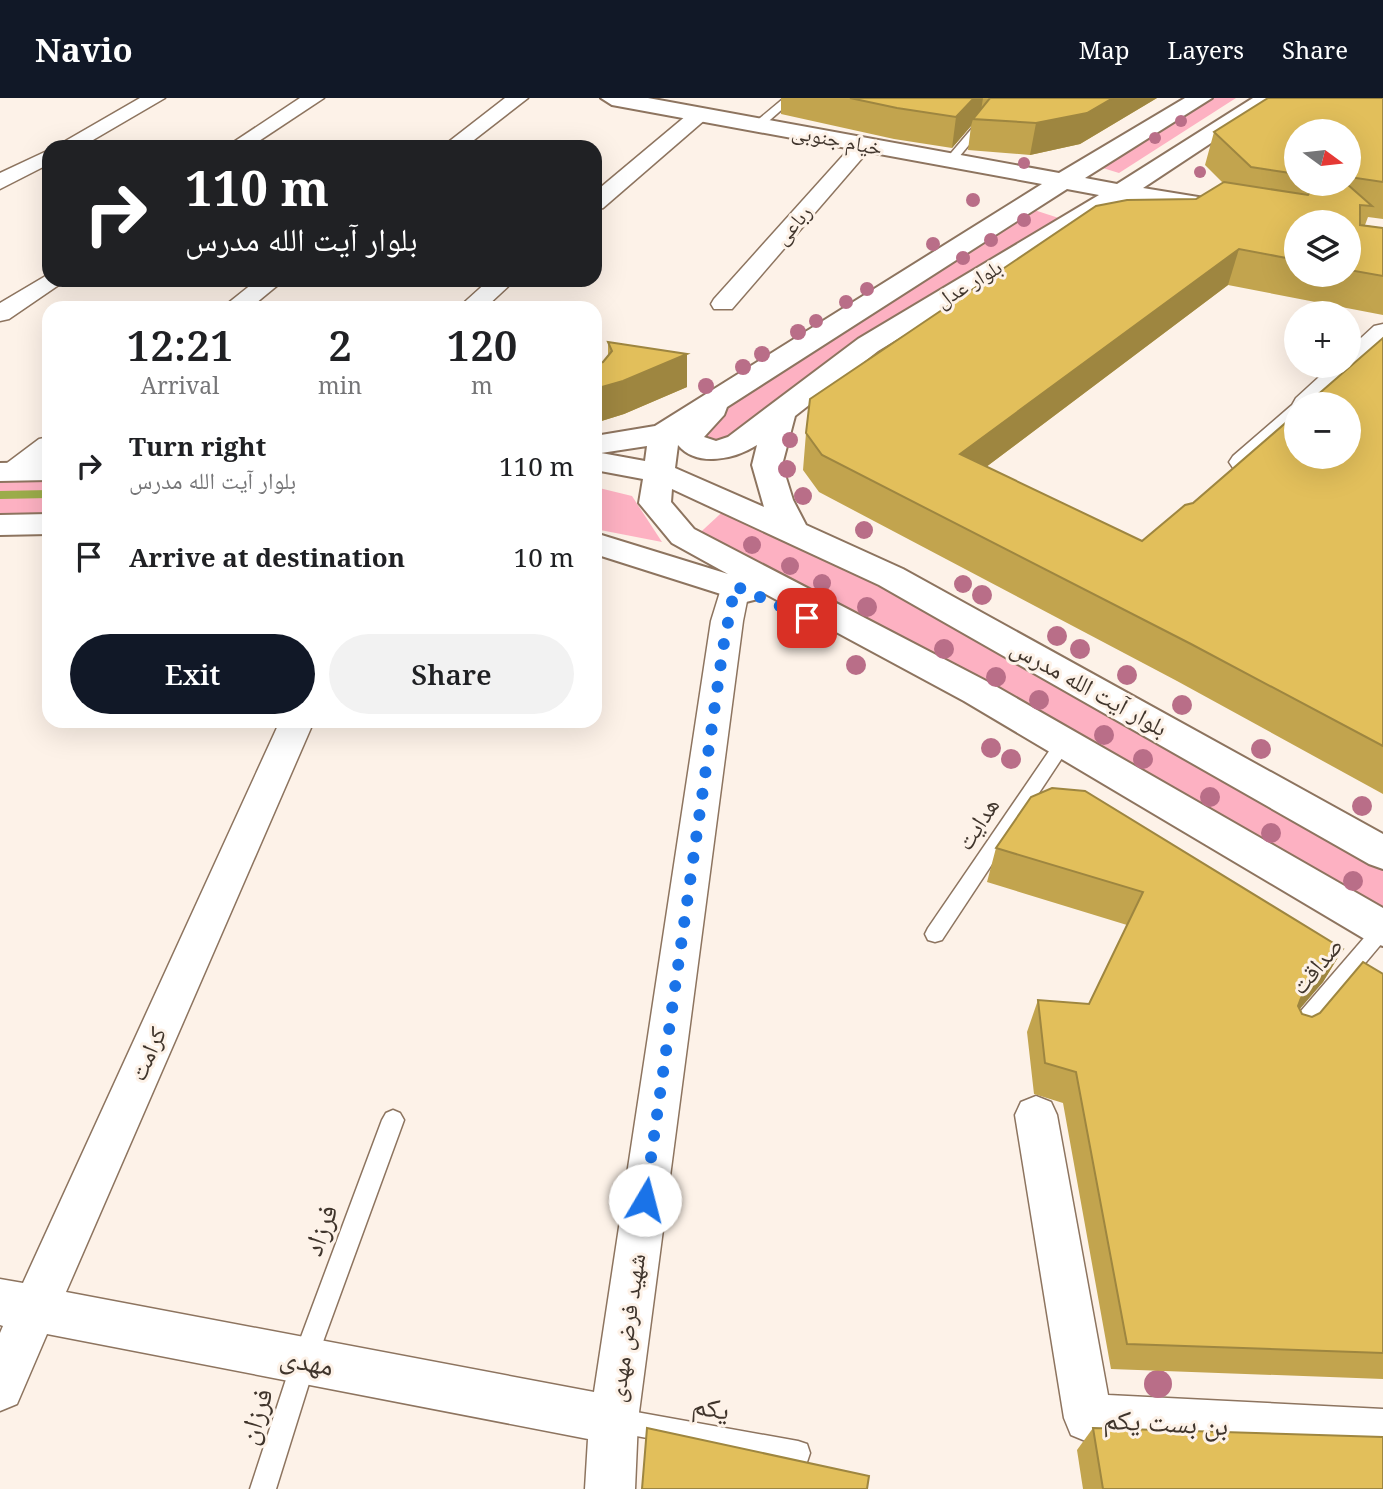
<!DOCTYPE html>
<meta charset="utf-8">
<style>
:root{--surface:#fff;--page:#f2f2f2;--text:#202124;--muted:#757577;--accent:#111827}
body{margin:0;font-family:"Noto Serif","Noto Naskh Arabic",serif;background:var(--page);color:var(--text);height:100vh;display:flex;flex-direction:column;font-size:26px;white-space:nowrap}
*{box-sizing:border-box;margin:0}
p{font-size:23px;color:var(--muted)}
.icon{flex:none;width:38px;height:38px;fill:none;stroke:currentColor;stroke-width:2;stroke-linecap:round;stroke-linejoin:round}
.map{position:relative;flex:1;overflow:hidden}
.sheet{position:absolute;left:42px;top:203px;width:560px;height:427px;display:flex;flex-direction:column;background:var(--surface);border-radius:21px;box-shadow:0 7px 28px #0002}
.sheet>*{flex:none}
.top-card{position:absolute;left:42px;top:42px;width:560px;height:147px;border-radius:21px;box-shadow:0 7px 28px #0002;background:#202124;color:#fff;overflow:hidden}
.needle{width:46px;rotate:105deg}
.fabs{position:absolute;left:1284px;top:21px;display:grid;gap:14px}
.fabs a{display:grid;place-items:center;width:77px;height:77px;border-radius:50%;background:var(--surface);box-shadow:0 7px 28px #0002;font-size:35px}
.pin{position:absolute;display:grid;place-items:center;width:60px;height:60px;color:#fff;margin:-30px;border-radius:14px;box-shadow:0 4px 10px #0006}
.me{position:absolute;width:77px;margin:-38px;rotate:8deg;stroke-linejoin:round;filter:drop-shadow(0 0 5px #0008)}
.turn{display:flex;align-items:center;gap:24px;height:147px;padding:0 28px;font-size:32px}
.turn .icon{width:91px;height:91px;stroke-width:2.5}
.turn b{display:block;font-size:49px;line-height:60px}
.eta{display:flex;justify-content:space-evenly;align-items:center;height:119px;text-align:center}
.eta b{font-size:42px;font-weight:600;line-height:49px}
.primary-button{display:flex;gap:14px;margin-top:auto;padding:14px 28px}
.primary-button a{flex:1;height:80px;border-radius:42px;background:var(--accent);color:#fff;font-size:28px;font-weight:600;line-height:80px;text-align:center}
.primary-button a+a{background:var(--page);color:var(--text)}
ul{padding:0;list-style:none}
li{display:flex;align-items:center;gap:21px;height:91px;padding:0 28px}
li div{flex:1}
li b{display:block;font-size:26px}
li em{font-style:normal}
header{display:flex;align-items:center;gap:42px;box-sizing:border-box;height:98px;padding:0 35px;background:var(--accent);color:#fff}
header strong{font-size:33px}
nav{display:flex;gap:38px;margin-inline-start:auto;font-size:24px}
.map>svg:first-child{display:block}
</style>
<header>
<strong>Navio</strong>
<nav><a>Map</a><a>Layers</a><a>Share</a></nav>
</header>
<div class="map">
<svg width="1383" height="1391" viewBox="0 0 1383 1391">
<rect width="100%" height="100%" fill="#fdf2e8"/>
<g fill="#fdb1c2">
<path d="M1201,0H1236L1119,75L1093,67Z"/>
<path d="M1025,109L1071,124L725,352L690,332Z"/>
<path d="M49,380V415L0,416V382Z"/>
<path d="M595,389L632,398L662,444L595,431Z"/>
<path d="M731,406L1383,755V831L691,443Z"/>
</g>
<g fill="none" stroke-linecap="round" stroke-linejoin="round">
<path fill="#9bac4a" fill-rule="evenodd" d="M49,392V400L0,401V393Z"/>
<g stroke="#8d745f" stroke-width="3">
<g id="lane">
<path d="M784,0H795L762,29H754V25Z"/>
<path d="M979,22L988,24L954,65H946V61Z"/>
<path d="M1064,638L1072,644L1070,648L942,842L935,844L928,842L925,836L928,830L1058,640Z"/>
<path d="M1383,823V844L1302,940L1295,943L1288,940L1285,934L1288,928L1376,826Z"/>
<path d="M393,1012L400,1015L404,1022L316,1263L276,1391H250L292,1263L382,1022L386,1015Z"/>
<path d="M614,1310L798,1343L807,1346L810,1355L807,1364L798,1367L614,1334L605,1331L602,1322L605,1313Z"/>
</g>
</g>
<g stroke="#8d745f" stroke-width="3">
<g id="street">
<path d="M140,0H165L81,49H55Z"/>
<path d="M300,0H324L250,49H226Z"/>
<path d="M505,0H528L465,49H442Z"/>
<path d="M700,10L707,12L710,16L707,20L603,110L595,112V94L693,12Z"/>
<path d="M863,41L873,47L870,51L732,211H714L711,206L714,201L856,43Z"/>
<path d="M49,52V66L0,91V75Z"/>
<path d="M49,176V182H66L9,221L0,223V205Z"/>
<path d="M257,182H284L250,210H222Z"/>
<path d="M489,182H515L485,210H458Z"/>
<path d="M1383,226V247L1320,306H1297V329L1253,370H1233L1229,364L1233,358L1292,307L1296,300L1331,268H1349V251L1374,228Z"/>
<path d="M49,339V360C34,371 23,385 3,380L0,373L3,368L39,341Z"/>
<path d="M735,478L746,481L750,488L743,523L638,1322L635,1391H585L588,1341L47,1236L17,1306L0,1313V1235L3,1228L0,1227V1181L23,1185L280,623H314L66,1194L594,1294L711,523L724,481Z"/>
<path d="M1036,998L1051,1004L1057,1017L1108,1297L1383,1311V1359L1088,1344L1071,1337L1064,1320L1015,1017L1021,1004Z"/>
</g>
</g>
<g stroke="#8d745f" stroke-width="4">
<g id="secondary">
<path d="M601,0H648L1059,75L1185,0H1212L1085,80L1117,86L1253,0H1279L1143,90L1309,117L1318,119L1321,124H1297V129L1125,102L878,253L795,318L782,367L793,402L806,427L903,471L1383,736V771L1369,766L879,487L672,391L671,404L694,431L990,585L1383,810V848L1368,843L964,603L762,494L758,501L746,504L595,456V435L728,476L672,445L639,405L643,381L595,372V338L655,328L1042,86L612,7ZM1067,91L1099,97L858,241L728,339L716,343L704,339L724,317L727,309ZM678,347C697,370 735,361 757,347L752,367L764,409L675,370ZM647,348L645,363L601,355Z"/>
<path d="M49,364V382L0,383V365Z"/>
<path d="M49,416V436L0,437V417Z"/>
</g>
</g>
<use href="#lane" fill="#fff" fill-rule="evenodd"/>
<use href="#street" fill="#fff" fill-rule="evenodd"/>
<use href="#secondary" fill="#fff" fill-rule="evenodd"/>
</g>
<g fill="#b96e88">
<circle cx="1181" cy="23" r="6"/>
<circle cx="1155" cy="40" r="6"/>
<circle cx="1024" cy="65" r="6"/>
<circle cx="1200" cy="74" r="6"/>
<circle cx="973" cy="102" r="7"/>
<circle cx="1024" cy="122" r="7"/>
<circle cx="991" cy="142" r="7"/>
<circle cx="933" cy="146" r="7"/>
<circle cx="963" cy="160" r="7"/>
<circle cx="867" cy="191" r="7"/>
<circle cx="846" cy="204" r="7"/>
<circle cx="816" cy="223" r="7"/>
<circle cx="798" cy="234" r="8"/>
<circle cx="762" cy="256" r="8"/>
<circle cx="743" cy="269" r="8"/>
<circle cx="706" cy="288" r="8"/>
<circle cx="790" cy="342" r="8"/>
<circle cx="787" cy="371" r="9"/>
<circle cx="803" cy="398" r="9"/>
<circle cx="864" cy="432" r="9"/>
<circle cx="752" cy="447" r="9"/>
<circle cx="790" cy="468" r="9"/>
<circle cx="822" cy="485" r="9"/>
<circle cx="963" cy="486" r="9"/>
<circle cx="982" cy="497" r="10"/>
<circle cx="867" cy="509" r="10"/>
<circle cx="1057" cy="538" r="10"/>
<circle cx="944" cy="551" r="10"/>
<circle cx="1080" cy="551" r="10"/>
<circle cx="856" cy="567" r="10"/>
<circle cx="1127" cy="577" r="10"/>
<circle cx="996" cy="579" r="10"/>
<circle cx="1039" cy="602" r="10"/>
<circle cx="1182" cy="607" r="10"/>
<circle cx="1104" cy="637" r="10"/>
<circle cx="991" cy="650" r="10"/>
<circle cx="1261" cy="651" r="10"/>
<circle cx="1011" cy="661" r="10"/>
<circle cx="1143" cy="661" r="10"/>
<circle cx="1210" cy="699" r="10"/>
<circle cx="1362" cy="708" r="10"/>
<circle cx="1271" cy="735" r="10"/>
<circle cx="1353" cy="783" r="10"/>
<circle cx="1158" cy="1286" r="14"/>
</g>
<g fill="#c2a44e" fill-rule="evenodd">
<path d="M781,0H1157L1080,46L1030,57L968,52L971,28L952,50L894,41L781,16Z"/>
<path d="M1383,0V121L1368,119L1365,127L1383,130V217L1228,187L986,369L1142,443L1193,405L1383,240V696L1177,583L819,394L803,372L806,335L1223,85L1205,67L1214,34ZM1297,33H1349V86H1297ZM1297,124H1349V177H1297Z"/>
<path d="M608,244L687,289L624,316L595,325V266L603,264L608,258Z"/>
<path d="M996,750L1343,851L1323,884L1299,911L1302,916L1312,919L1320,915L1383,876V1281L1111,1271L1063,1005L1034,996L1027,934L1038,902L1089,906L1127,827L987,784Z"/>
<path d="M1093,1330L1383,1391H1083L1077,1352Z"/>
</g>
<g fill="#9e8640">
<path d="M974,0H983L980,19L973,21L971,28L952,50L956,19Z"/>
<path d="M1113,0H1157L1080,46L1030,57L1036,25Z"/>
<path d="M1239,151L1228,187L954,393L960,356Z"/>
<path d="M687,256V289L624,316L595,325V291Z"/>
<path d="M1343,851L1323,884L1282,932L1301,900Z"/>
</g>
<g fill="#e2bf5b" stroke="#9e8640" stroke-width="2">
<path d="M850,0H974L956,19L897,10Z"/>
<path d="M990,0H1113L1087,15L1036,25L973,21Z"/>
<path d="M1268,0H1383V84L1349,79V33H1297V76L1251,69L1214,34Z"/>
<path d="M1224,84L1308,97L1311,92L1335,91L1332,86H1347L1372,108L1360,107V127L1383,130V178L1349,172V124H1297V162L1239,151L960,356L1142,443L1185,407L1193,405L1297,315V359H1349V306H1307L1383,240V648L1191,546L822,357L806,335L810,301L1096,108L1127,102L1196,101Z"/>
<path d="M608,244L687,256L623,283L595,291V266L603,264L612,253Z"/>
<path d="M1052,690L1085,693L1343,851L1301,900L1298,908L1302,916L1312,919L1320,915L1363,864L1383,876V1255L1127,1246L1076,974L1045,965L1038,902L1089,906L1143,794L996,750L1031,699Z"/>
<path d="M647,1330L869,1378L867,1391H642Z"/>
<path d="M1093,1330L1383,1339V1391H1103Z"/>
</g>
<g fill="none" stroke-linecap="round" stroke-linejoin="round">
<path stroke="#1a73e8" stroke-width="12" stroke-dasharray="0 21.6" d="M645,1102L723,550L735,488L807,520"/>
</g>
<g text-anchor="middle" stroke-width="6" stroke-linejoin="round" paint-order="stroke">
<g font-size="21" fill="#40352c" stroke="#fdf2e8">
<text transform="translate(837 42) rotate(11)" y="7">خیام جنوبی</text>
<text transform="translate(793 127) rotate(-49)" y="7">رباعی</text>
<text transform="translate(969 186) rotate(-31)" y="7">بلوار عدل</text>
</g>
<g font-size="24" fill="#40352c" stroke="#fdf2e8">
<text transform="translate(1089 590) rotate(29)" y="8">بلوار آیت الله مدرس</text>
<text transform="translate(978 726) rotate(-57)" y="8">هدایت</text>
<text transform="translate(1317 868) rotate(-50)" y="8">صداقت</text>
<text transform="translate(148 956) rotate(-66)" y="8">کرامت</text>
<text transform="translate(627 1230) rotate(-82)" y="8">شهید فرض مهدی</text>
</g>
<g font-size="28" fill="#40352c" stroke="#fdf2e8">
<text transform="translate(320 1132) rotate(-70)" y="10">فرزاد</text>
<text transform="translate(307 1263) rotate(11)" y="10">مهدی</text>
<text transform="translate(711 1309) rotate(10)" y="10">یکم</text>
<text transform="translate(255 1318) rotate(-72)" y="10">فرزان</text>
<text transform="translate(1166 1324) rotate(3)" y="10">بن بست یکم</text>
</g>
</g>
</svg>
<div class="fabs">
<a><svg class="needle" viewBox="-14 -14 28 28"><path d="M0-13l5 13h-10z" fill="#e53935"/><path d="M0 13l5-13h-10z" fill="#757577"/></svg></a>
<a><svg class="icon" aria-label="layers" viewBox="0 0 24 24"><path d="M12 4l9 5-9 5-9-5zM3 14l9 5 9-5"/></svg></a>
<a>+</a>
<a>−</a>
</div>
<div class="pin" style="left:807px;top:520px;background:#d93025"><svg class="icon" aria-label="arrive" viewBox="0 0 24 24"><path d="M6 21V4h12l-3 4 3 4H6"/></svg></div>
<svg class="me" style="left:645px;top:1102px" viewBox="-20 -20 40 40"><circle r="19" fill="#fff"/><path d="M0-13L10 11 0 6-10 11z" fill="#1a73e8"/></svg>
<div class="top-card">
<div class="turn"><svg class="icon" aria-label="right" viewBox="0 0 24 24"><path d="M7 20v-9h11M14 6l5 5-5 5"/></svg><div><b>110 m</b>بلوار آیت الله مدرس</div></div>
</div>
<section class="sheet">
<div class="eta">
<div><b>12:21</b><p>Arrival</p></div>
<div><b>2</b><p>min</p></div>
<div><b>120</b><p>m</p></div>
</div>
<ul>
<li><svg class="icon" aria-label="right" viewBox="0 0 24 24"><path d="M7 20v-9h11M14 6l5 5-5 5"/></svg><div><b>Turn right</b><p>بلوار آیت الله مدرس</p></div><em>110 m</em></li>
<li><svg class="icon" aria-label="arrive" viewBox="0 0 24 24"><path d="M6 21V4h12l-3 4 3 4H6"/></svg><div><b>Arrive at destination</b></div><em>10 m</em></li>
</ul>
<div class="primary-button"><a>Exit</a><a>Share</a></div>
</section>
</div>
